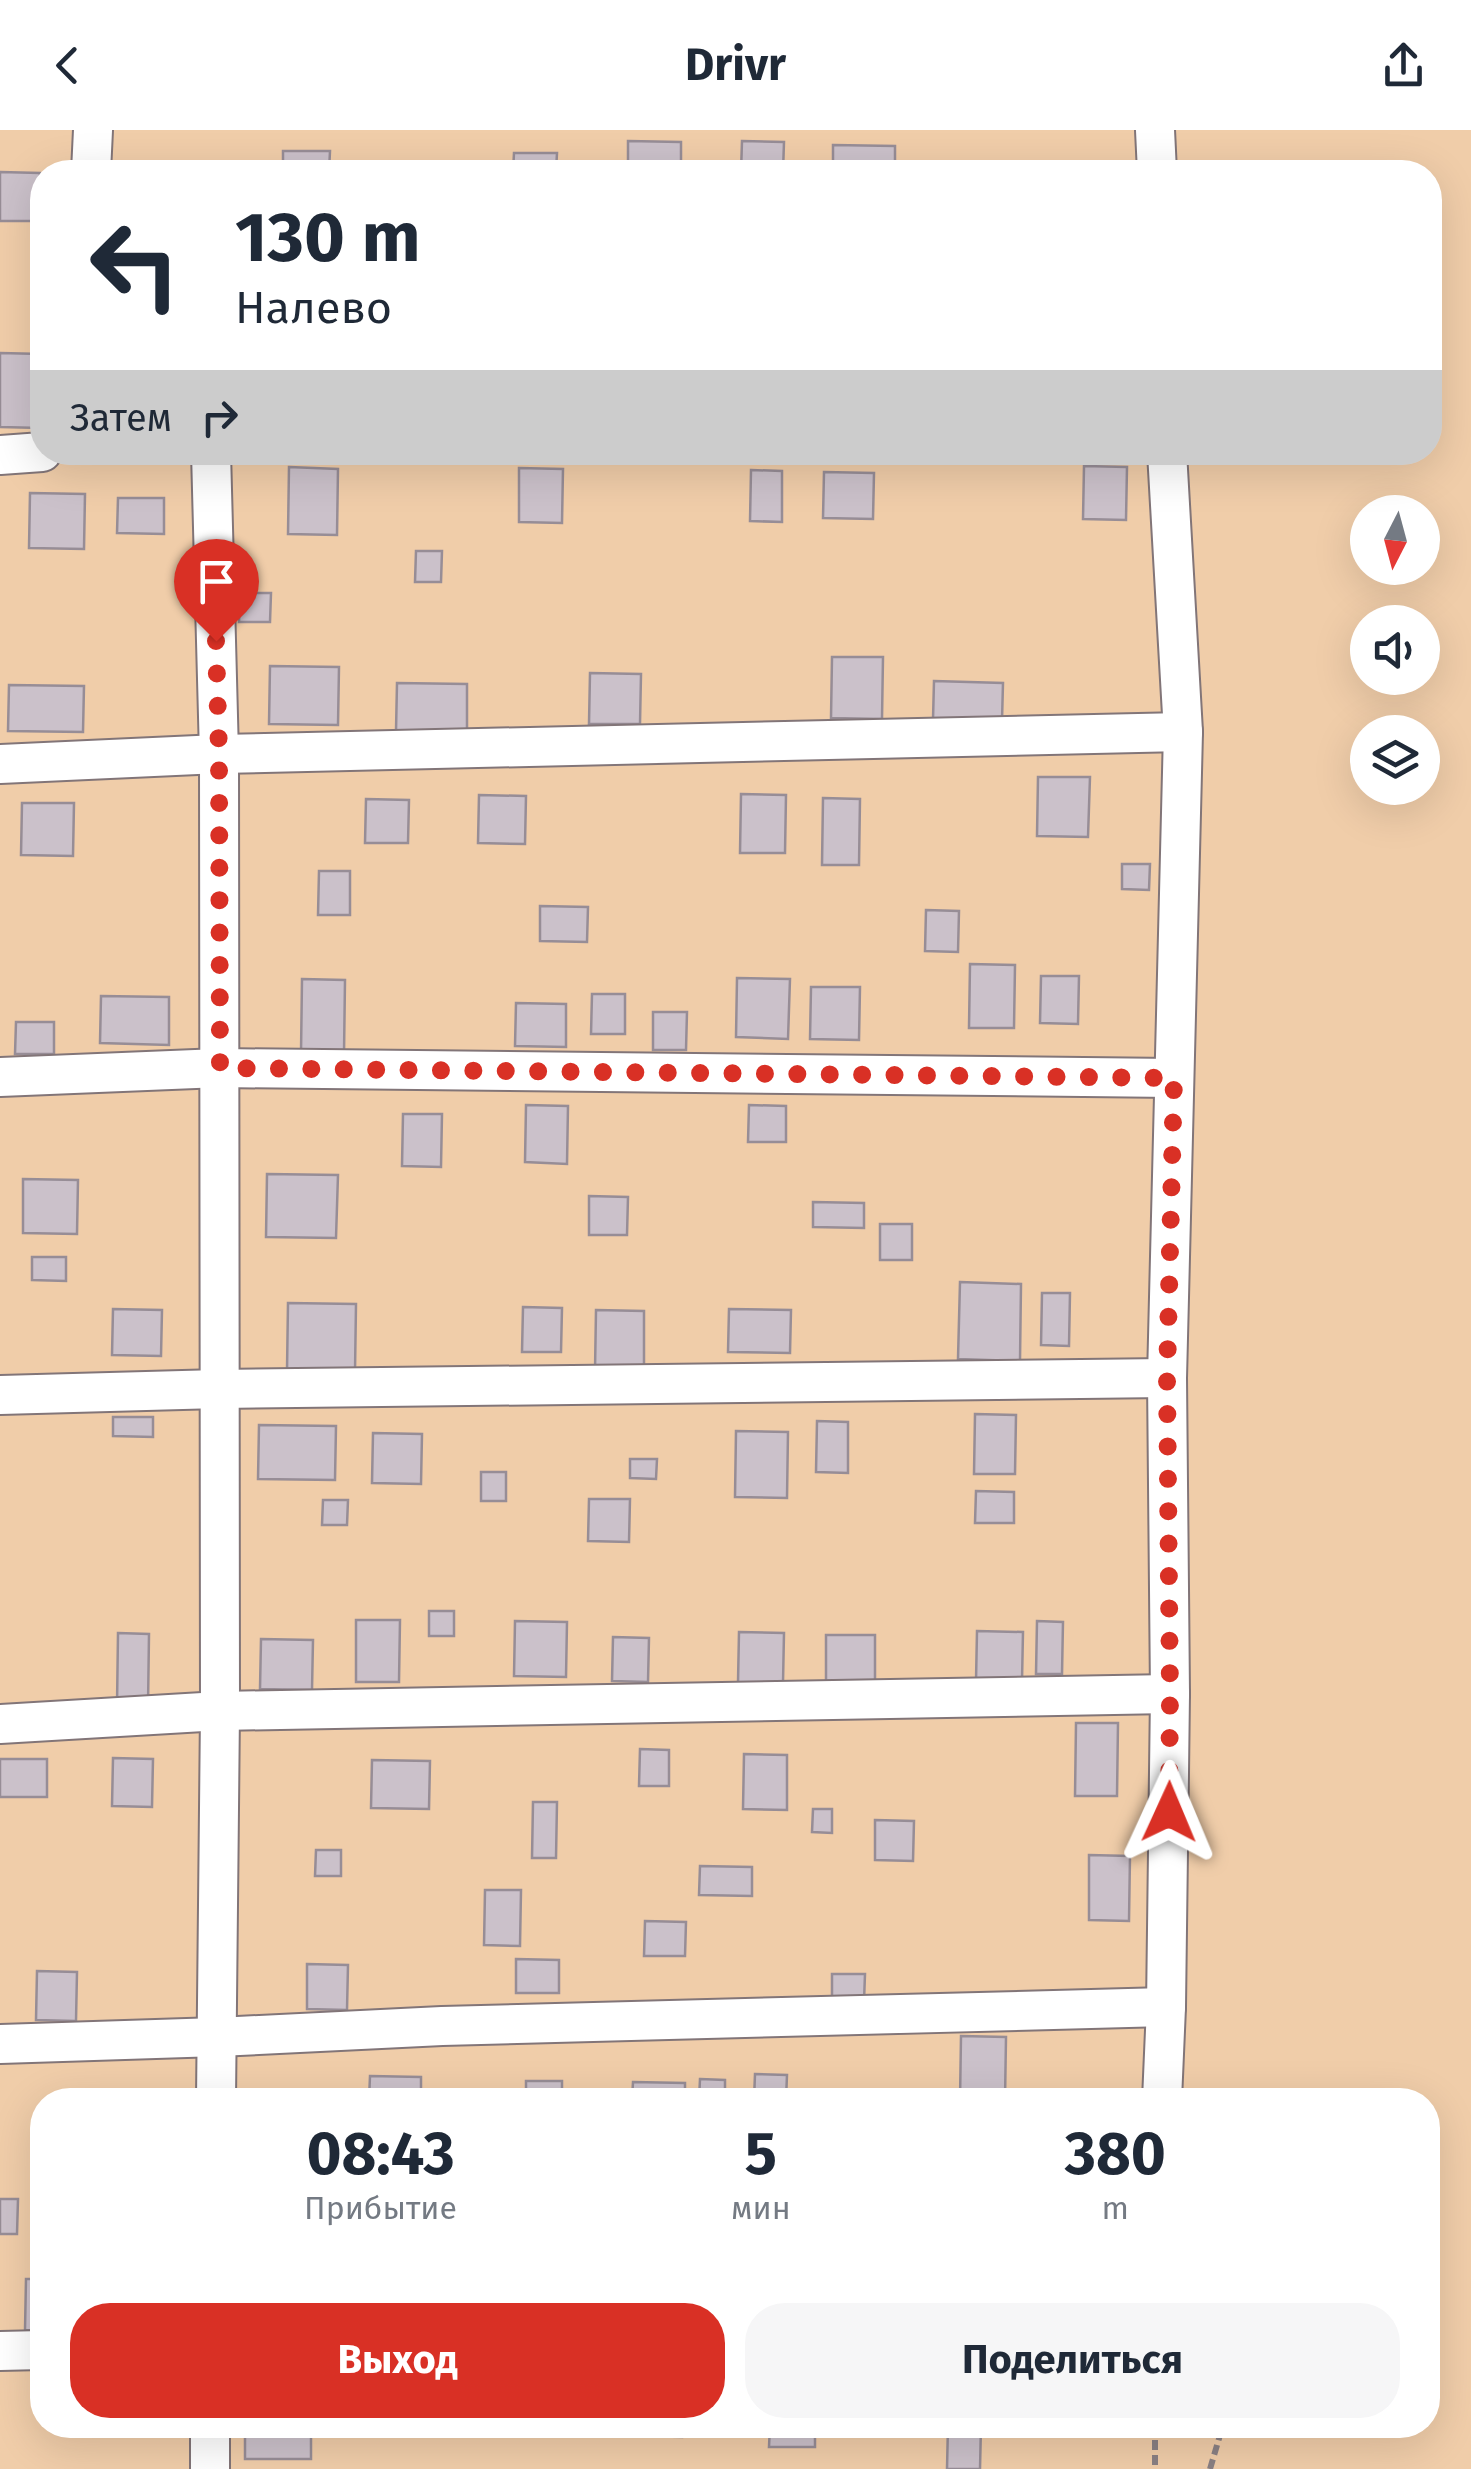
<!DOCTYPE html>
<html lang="ru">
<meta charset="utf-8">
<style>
:root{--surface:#fff;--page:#f6f6f7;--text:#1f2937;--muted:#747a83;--accent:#d93025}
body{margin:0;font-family:"Fira Sans",sans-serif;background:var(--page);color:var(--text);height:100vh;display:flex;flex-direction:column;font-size:38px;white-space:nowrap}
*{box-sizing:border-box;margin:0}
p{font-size:32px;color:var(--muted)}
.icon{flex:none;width:55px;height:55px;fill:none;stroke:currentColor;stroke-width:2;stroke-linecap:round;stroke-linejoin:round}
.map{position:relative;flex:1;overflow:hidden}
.panel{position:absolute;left:30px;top:1958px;width:1410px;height:350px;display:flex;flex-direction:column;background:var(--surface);border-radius:40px;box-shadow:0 10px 40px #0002}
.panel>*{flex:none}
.banner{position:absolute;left:30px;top:30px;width:1412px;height:305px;border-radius:40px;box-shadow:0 10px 40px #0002;background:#fff;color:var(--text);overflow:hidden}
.needle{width:65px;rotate:186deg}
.fabs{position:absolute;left:1350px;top:365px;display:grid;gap:20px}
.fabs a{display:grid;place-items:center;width:90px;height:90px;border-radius:50%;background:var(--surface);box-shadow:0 10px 40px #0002;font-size:50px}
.pin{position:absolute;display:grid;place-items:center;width:85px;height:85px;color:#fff;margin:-102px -42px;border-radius:50% 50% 50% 0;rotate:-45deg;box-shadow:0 0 10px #0007}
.pin .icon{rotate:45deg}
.me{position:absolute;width:110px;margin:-55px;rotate:1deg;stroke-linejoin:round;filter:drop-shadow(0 0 8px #0008)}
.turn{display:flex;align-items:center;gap:35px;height:210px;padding:0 40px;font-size:45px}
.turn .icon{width:130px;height:130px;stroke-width:2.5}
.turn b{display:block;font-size:70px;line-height:85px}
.then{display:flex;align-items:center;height:95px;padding:0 40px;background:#0003;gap:20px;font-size:38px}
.eta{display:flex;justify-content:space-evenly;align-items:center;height:170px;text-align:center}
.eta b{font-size:60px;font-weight:700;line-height:70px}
.action{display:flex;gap:20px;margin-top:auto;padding:20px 40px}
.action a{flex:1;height:115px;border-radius:40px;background:var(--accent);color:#fff;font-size:40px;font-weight:700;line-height:115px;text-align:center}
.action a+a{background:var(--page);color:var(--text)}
header{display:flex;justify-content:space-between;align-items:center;height:130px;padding:0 40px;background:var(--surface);font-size:45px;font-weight:700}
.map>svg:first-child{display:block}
</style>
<header><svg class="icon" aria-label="back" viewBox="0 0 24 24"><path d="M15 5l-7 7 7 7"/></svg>Drivr<svg class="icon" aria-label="share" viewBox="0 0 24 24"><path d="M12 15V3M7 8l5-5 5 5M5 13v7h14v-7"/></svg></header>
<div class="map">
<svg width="1471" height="2339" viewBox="0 0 1471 2339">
<rect width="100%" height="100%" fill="#f8e9ed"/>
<path fill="#f0cda9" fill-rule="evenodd" d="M0,0H1471V2339H0ZM42,42H1430V322H42ZM1368,382H1422V438H1368ZM1368,492H1422V548H1368ZM1368,602H1422V658H1368ZM42,1970H1428V2295H42Z"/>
<g fill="#cbc1ca" stroke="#978d96" stroke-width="2.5">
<path d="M628,11L681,12V42H628Z"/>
<path d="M742,11L784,12L783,42H741Z"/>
<path d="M833,15L895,16V42H833Z"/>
<path d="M283,21H330L329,42H283Z"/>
<path d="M514,23H557L556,42H513Z"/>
<path d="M131,34L186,35V42H131Z"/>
<path d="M0,42L40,43L39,91H0Z"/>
<path d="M0,223L42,224L41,298L0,297Z"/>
<path d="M1084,336L1127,337L1126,390L1083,389Z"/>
<path d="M289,337L338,339L337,405L288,404Z"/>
<path d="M519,338L563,339L562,393L519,392Z"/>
<path d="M751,340L782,341V392L750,391Z"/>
<path d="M824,342L874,343L873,389L823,388Z"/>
<path d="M30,363L85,364L84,419L29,418Z"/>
<path d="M118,368H164V404L117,403Z"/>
<path d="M416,421H442L441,452H415Z"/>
<path d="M240,463H271L270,492H239Z"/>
<path d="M832,527H883L882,589L831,588Z"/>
<path d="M270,536L339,537L338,595L269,594Z"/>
<path d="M590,543L641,544L640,594H589Z"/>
<path d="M934,551L1003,553L1002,591L933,590Z"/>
<path d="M397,553L467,554V602L396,601Z"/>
<path d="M9,555L84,556L83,602L8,601Z"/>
<path d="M1038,647H1090L1088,707L1037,706Z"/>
<path d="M741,664L786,665L785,723H740Z"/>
<path d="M479,665L526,666L525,714L478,713Z"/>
<path d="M823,668L860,669L859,735H822Z"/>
<path d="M366,669L409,670L408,713H365Z"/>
<path d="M22,673H74L73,726L21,725Z"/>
<path d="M1122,734H1150L1149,760L1122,759Z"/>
<path d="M319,741H350V785H318Z"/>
<path d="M540,776L588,777L587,812L540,811Z"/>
<path d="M926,780L959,781L958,822L925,821Z"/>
<path d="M970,834L1015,835L1014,898H969Z"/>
<path d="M1041,846H1079L1078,894L1040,893Z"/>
<path d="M737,848L790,849L788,909L736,907Z"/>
<path d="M302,849L345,850L344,924L301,923Z"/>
<path d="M811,857H860L859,910L810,909Z"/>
<path d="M592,864H625V904H591Z"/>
<path d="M101,866L169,867V915L100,913Z"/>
<path d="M516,873L566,874V917L515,916Z"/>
<path d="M653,882H687L686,920H653Z"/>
<path d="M16,892H54V924H15Z"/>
<path d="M526,975L568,976L567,1034L525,1032Z"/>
<path d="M749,975L786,976V1012H748Z"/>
<path d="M403,984H442L441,1037L402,1036Z"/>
<path d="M267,1044L338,1045L336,1108L266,1107Z"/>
<path d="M23,1049L78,1050L77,1104L23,1103Z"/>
<path d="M589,1066L628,1067L627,1105H589Z"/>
<path d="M813,1072L864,1073V1098L813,1097Z"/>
<rect x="880" y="1094" width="32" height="36"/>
<path d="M32,1127H66V1151L32,1150Z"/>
<path d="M960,1152L1021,1154L1020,1231L958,1229Z"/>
<path d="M1042,1163H1070L1069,1216L1041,1215Z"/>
<path d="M288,1173L356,1174L355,1242L287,1241Z"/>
<path d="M523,1177L562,1178L561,1222H522Z"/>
<path d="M113,1179L162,1180L161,1226L112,1225Z"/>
<path d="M729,1179L791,1180L790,1223L728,1222Z"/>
<path d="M596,1180L644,1181V1242L595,1241Z"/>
<path d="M975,1284L1016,1285L1015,1344H974Z"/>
<path d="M113,1287H153V1307L113,1306Z"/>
<path d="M817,1291L848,1292V1343L816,1342Z"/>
<path d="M259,1295L336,1296L335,1350L258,1349Z"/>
<path d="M736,1301L788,1302L787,1368L735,1367Z"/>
<path d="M373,1303L422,1304L421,1354L372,1353Z"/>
<path d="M630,1329H657L656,1349L630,1348Z"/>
<rect x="481" y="1342" width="25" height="29"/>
<path d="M976,1361L1014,1362V1393H975Z"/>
<path d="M589,1369H630L629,1412L588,1411Z"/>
<path d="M323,1370H348L347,1395H322Z"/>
<rect x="429" y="1481" width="25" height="25"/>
<path d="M356,1490H400L399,1552H356Z"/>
<path d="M515,1491L567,1492L566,1547L514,1546Z"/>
<path d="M1037,1491L1063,1492L1062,1544H1036Z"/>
<path d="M977,1501L1023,1502L1022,1551H976Z"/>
<path d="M739,1502L784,1503L783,1553H738Z"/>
<path d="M118,1503L149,1504L148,1577L117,1576Z"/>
<path d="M826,1505H875V1558L826,1557Z"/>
<path d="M613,1507L649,1508L648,1552L612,1551Z"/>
<path d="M261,1509L313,1510L312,1560L260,1559Z"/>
<path d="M1076,1593H1118L1117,1666H1075Z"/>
<path d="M640,1619L669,1620V1656H639Z"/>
<path d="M744,1624L787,1625V1680L743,1679Z"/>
<path d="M113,1628L153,1629L152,1677L112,1676Z"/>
<rect x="0" y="1629" width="47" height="38"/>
<path d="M372,1630L430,1631L429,1679L371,1678Z"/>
<path d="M533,1672H557L556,1728H532Z"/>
<path d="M813,1679H832V1703L812,1702Z"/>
<path d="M875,1690L914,1691L913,1731L875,1730Z"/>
<path d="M316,1720H341V1746H315Z"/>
<path d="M1089,1725L1130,1726L1129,1791L1089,1790Z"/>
<path d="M700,1736L752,1737V1766L699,1765Z"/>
<path d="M485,1760H521L520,1816L484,1815Z"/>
<path d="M645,1791L686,1792L685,1826H644Z"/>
<path d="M516,1829L559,1830V1863H516Z"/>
<path d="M307,1834L348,1835L347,1880L307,1879Z"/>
<path d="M37,1841L77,1842L76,1891L36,1890Z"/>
<path d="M832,1844H865L864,1871H832Z"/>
<path d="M961,1906L1006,1907L1005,1970H960Z"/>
<path d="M755,1944L787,1945L786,1970H754Z"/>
<path d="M370,1946L421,1947V1970H369Z"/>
<path d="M700,1949L725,1950V1970H699Z"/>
<rect x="526" y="1951" width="36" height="19"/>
<path d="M633,1952L685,1953V1970H632Z"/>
<path d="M0,2069H18L17,2104H0Z"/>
<path d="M26,2149H42V2201L25,2200Z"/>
<rect x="245" y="2295" width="66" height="34"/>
<path d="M384,2295H425L424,2302L384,2301Z"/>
<path d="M640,2295H682V2307L640,2306Z"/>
<path d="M770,2295H815V2317H769Z"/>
<path d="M948,2295H981L980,2339H947Z"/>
</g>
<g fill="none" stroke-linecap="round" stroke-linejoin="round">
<g stroke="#827578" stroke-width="42">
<g id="minor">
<path d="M1155,0L1157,42"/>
<path d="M91,42L93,0"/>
<path d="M211,322L219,624L220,1581L216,1970"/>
<path d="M0,325L42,322"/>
<path d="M0,634L219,624L1183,602"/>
<path d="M0,947L220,938L1174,948"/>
<path d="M0,1265L219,1259L1167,1248"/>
<path d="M0,1594L220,1581L1170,1564"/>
<path d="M0,1914L218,1907L442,1896L1166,1877"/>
<path d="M1162,1970L1166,1877L1170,1564L1167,1248L1183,602L1167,322"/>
<path d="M0,2221L42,2220"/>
<path d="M210,2339V2295"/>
</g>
</g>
<g stroke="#8a8083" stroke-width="6" stroke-dasharray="10 5" stroke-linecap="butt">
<path d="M1155,2295V2339"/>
<path d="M1210,2339L1223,2295"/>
</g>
<use href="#minor" stroke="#fff" stroke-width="38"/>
</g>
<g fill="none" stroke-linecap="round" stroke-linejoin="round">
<path stroke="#d93025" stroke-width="18" stroke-dasharray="0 32.4" d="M216,511L219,624L220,938L1174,948L1167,1248L1170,1564L1169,1682"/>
</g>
</svg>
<div class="fabs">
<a><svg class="needle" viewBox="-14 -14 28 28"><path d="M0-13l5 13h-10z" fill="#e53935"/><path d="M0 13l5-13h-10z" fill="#747a83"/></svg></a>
<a><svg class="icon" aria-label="sound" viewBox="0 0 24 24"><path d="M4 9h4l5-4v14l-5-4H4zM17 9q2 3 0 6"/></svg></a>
<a><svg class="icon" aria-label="layers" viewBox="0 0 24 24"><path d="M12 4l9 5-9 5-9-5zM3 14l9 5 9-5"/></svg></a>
</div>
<div class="pin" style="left:216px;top:511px;background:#d93025"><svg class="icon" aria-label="arrive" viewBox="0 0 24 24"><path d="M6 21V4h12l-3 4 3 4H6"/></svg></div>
<svg class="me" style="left:1169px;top:1682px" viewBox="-20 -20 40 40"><path d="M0-17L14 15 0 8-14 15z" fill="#d93025" stroke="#fff" stroke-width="4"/></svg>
<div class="banner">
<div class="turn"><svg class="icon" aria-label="left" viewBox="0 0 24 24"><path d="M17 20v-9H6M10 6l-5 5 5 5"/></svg><div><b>130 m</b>Налево</div></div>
<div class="then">Затем<svg class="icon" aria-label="right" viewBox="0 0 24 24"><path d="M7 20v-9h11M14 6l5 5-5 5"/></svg></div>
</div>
<section class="panel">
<div class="eta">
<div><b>08:43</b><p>Прибытие</p></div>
<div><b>5</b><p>мин</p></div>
<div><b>380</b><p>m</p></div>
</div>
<div class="action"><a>Выход</a><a>Поделиться</a></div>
</section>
</div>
